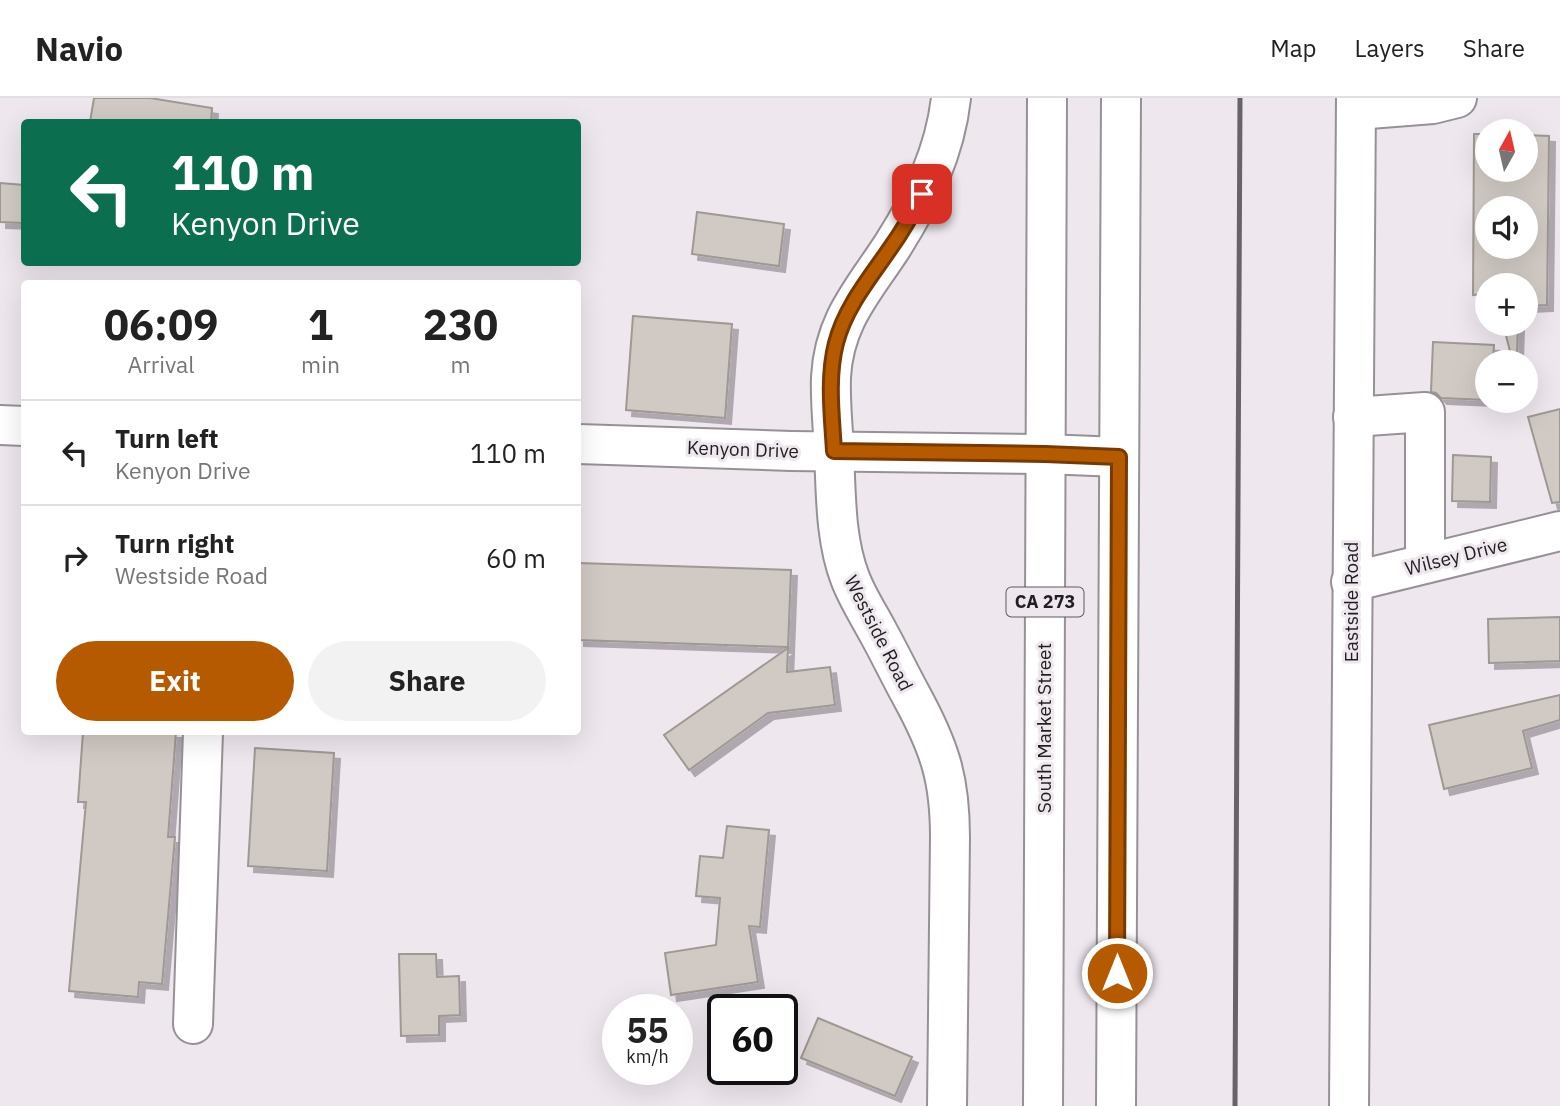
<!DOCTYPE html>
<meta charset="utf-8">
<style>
:root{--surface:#fff;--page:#f2f2f2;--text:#222;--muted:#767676;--line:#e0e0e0;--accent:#b65a00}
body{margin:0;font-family:"IBM Plex Sans",sans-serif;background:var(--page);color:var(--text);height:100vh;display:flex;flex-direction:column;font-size:26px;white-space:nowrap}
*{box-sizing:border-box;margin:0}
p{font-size:23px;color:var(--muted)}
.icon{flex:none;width:38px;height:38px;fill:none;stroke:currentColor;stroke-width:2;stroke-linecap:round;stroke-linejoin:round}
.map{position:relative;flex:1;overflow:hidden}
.sheet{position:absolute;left:21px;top:182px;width:560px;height:455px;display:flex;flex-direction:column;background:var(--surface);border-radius:7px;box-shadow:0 7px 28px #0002}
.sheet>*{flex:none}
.hud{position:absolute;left:21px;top:21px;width:560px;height:147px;border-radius:7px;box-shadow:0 7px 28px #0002;background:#0b6e4f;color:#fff;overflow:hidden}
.needle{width:46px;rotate:8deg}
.buttons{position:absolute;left:1475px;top:21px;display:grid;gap:14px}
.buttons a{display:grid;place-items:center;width:63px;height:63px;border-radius:50%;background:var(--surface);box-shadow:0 7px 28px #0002;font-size:35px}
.speed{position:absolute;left:602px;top:896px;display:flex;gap:14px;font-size:35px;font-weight:700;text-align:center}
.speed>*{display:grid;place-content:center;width:91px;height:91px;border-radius:50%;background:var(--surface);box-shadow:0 7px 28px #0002;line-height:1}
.speed small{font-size:18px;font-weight:400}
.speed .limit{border:4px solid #111;border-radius:10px;background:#fff;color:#111}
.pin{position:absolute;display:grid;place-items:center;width:60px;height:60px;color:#fff;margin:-30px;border-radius:14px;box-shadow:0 4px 10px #0006}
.me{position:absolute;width:77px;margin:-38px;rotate:0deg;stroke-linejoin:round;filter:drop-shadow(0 0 5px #0008)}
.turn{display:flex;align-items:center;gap:24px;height:147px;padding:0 35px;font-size:32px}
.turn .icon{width:91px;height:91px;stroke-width:2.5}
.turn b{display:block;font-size:49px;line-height:60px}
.eta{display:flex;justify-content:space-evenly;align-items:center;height:119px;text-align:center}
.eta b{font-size:42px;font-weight:800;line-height:49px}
.button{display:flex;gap:14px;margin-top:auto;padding:14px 35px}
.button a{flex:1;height:80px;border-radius:42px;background:var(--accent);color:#fff;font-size:28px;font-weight:800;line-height:80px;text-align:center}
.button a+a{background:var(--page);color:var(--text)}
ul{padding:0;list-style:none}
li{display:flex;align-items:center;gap:21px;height:105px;padding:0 35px;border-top:2px solid var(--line)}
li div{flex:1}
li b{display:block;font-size:26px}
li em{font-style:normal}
header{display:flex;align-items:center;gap:42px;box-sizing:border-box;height:98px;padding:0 35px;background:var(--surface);border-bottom:2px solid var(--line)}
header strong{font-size:33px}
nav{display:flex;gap:38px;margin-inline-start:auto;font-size:24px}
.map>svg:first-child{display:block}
</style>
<header>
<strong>Navio</strong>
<nav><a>Map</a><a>Layers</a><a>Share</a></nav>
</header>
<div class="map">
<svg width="1560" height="1008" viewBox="0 0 1560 1008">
<defs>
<filter id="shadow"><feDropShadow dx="6" dy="6" stdDeviation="0" flood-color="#0004"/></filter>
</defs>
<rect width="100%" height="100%" fill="#eee7ee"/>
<g fill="#d1cac4" stroke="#9f9893" stroke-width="2" fill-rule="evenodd" filter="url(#shadow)">
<path d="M94,0H150L212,10L211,24H90Z"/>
<path d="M1474,36H1488V72H1526V37L1549,38L1547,207L1526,208V187H1488V195L1473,197ZM1488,110H1526V149H1488Z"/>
<path d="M0,85L24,87V125L0,124Z"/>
<path d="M697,114L784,126L779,168L692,156Z"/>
<path d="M633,218L732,226L725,320L626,312Z"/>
<path d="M1503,226H1518L1517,256L1511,257Z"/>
<path d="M1433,244L1494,247L1493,264H1488V302L1441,300L1436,295L1431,294Z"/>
<path d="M1560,311V404L1552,405L1528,319Z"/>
<path d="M1453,357L1491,359L1490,404L1452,403Z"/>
<path d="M578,465L791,472L788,549L578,542Z"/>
<path d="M1560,519V563L1489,565L1488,521Z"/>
<path d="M788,550L787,574L830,569L835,607L768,615L689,672L664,637Z"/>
<path d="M1560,597V622L1523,633L1532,670L1444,691L1429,627Z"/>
<path d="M83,634H176L168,739H175L162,886L139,884L138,899L69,893L86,704H78Z"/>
<path d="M255,650L334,655L327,773L248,768Z"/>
<path d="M727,728L769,732L760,829L749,828L758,884L671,897L665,855L716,847L720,800L696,798L700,758L723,760Z"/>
<path d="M399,856H436L437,879L459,878L460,917L439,918V937L401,938Z"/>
<path d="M818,920L912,959L895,998L801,960Z"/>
</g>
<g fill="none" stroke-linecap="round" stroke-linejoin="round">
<g stroke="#979197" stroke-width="42">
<g id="minor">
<path d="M1356,12L1433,6L1457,0"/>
<path d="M1353,319L1425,314V465"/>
<path d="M0,327L24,328"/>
<path d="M578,346L791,353L1045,356L1119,359"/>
<path d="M1351,484L1560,433"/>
<path d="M193,926L203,634"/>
<path d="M947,1008L950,739C950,714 948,689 941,665C934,641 923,619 911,597C900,577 890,556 879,536C869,517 857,499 850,480C835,441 836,395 834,353C833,329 830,304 831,279C834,222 864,192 893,147C922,101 945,54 951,0"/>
<path d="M1349,1008L1356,0"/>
</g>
</g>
<g stroke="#979197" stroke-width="42">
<g id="major">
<path d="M1043,1008L1047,0"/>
<path d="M1116,1008L1121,0"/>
</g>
</g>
<use href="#minor" stroke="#fff" stroke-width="38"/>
<use href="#major" stroke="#fff" stroke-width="38"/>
<path stroke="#686368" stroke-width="5" d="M1235,1008L1240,0"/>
</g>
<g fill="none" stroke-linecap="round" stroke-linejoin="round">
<g stroke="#763a00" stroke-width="18">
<path id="route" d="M922,96C913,115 902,134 889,152C869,181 845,210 836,245C827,280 832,318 834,353L1045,356L1119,359L1117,875"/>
</g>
<use href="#route" stroke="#b65a00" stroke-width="12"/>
</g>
<g text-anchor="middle" stroke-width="6" stroke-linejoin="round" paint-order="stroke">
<rect fill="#eee7ee" stroke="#5e5a5e" stroke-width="2" x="1006.5" y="489.5" width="77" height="29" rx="5"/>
<g font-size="18" font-weight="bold" fill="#211e21">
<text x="1045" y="510">CA 273</text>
</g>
<g font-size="19" fill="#211e21" stroke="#eee7ee">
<text transform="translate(743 351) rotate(2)" y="7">Kenyon Drive</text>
<text transform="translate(1456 458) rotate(-14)" y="7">Wilsey Drive</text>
<text transform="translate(1351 504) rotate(-90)" y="7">Eastside Road</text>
<text transform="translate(879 535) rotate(63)" y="7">Westside Road</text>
<text transform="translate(1044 630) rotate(-90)" y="7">South Market Street</text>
</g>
</g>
</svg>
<div class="buttons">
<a><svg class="needle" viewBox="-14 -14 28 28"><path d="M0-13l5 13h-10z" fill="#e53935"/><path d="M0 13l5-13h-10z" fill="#767676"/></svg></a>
<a><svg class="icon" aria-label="sound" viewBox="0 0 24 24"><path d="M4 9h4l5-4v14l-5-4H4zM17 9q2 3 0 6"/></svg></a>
<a>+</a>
<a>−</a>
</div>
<div class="speed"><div>55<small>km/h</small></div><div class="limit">60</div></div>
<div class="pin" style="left:922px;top:96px;background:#d93025"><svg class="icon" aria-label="arrive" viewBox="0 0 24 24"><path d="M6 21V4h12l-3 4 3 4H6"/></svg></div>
<svg class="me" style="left:1117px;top:875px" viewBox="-20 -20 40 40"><circle r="17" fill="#b65a00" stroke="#fff" stroke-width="3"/><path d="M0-11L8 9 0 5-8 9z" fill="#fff"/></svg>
<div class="hud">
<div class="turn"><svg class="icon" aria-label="left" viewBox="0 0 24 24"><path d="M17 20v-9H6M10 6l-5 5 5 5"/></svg><div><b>110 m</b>Kenyon Drive</div></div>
</div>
<section class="sheet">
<div class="eta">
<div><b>06:09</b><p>Arrival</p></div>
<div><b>1</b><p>min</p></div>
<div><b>230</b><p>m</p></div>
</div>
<ul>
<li><svg class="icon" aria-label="left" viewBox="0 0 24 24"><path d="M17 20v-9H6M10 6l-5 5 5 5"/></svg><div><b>Turn left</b><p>Kenyon Drive</p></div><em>110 m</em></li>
<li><svg class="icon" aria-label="right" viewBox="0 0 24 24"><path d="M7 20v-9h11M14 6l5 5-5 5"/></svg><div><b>Turn right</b><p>Westside Road</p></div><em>60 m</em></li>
</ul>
<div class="button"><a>Exit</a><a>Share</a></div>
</section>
</div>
